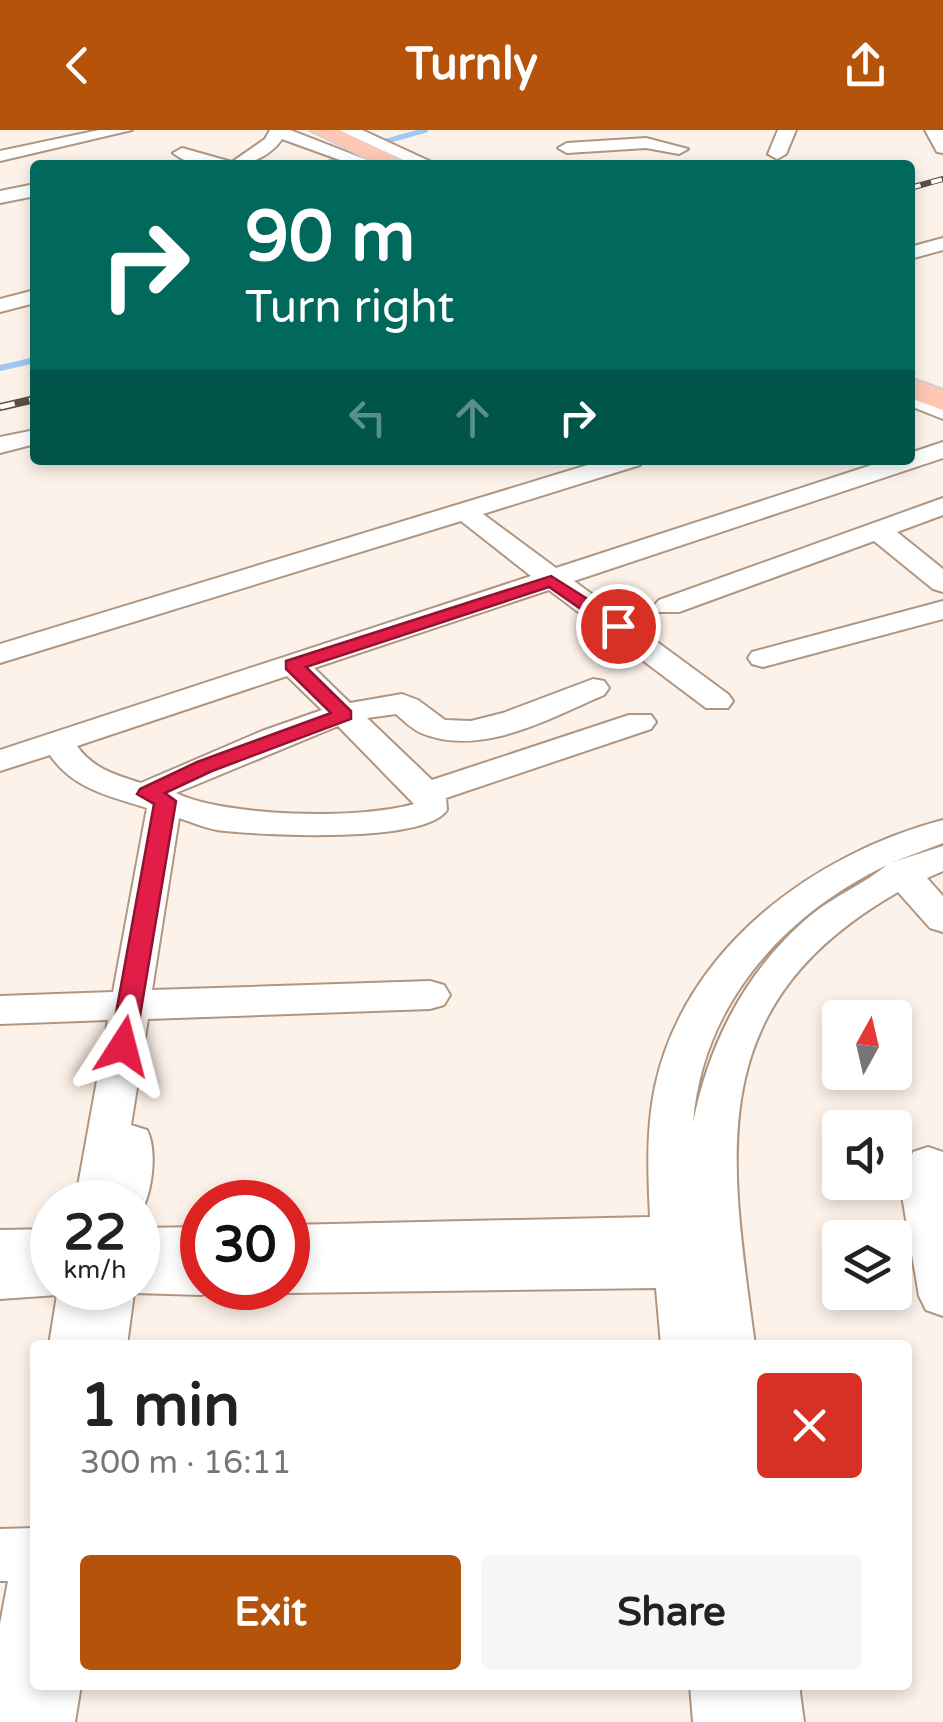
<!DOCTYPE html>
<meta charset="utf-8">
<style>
:root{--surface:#fff;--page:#f6f6f6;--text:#222;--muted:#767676;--accent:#b45309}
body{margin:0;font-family:"Varela Round",sans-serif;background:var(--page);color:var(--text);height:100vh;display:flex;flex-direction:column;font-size:38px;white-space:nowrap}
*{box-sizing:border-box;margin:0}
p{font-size:32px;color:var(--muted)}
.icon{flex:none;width:55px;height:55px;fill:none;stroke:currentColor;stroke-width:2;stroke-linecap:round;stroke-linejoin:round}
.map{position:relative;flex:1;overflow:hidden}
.drawer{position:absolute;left:30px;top:1210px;width:882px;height:350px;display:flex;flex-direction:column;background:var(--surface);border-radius:10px;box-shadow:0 5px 15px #0003}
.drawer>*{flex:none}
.top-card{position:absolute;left:30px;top:30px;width:885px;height:305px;border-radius:10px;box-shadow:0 5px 15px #0003;background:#00695c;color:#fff;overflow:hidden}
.needle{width:65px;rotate:8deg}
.buttons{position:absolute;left:822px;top:870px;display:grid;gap:20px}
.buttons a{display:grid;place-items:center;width:90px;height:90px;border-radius:10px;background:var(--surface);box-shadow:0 5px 15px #0003;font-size:50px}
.speed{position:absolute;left:30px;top:1050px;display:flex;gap:20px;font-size:50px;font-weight:700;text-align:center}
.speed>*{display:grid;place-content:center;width:130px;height:130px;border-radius:50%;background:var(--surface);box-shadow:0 5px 15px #0003;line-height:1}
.speed small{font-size:25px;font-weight:400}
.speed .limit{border:15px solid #d22;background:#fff;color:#111}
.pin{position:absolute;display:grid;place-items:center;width:85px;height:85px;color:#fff;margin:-42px;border:5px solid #fff;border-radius:50%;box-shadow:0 2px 10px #0007}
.me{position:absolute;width:110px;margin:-55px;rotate:9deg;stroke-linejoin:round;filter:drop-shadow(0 0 8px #0008)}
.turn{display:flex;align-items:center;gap:35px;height:210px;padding:0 50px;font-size:45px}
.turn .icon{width:130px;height:130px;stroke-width:2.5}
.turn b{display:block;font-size:70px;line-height:85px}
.lanes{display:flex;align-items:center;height:95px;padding:0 50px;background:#0003;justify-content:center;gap:50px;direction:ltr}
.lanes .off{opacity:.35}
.round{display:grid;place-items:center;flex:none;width:105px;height:105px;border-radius:10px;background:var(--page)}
.overview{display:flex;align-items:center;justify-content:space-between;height:170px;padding:0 50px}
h1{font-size:60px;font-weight:700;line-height:75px}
.action{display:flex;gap:20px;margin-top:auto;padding:20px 50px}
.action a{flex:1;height:115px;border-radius:10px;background:var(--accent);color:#fff;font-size:40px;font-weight:700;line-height:115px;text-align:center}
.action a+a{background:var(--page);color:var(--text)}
header{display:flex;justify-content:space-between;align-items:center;height:130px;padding:0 50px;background:var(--accent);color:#fff;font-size:45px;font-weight:700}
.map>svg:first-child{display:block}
</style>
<header><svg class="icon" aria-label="back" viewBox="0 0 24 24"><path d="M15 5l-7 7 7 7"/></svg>Turnly<svg class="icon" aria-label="share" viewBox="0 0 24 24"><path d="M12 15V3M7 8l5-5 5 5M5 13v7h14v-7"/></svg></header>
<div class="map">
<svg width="943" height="1592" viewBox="0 0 943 1592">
<rect width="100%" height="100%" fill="#fdf2e9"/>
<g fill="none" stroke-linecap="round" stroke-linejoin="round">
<g stroke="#a2c8f2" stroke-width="5">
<path d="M376,14L426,0"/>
<path d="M322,35L361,18"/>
</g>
<path stroke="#a2c8f2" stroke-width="6" d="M0,238L35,230"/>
<g stroke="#b09680" stroke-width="4">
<g id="minor">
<path d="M99,0H132L0,31V21Z"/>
<path d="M270,0H290L380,35H354L282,9C261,41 202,46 173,23L182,18L232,32L265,9Z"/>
<path d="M339,0H362L438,35H414Z"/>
<path d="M778,0H796L786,24L777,29L768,24Z"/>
<path d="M925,0H943V23L937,22Z"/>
<path d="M646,8L688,19L679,24L646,18L567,23L558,18L567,13Z"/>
<path d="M35,54V66L0,73V61Z"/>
<path d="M943,108V120L910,129V117Z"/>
<path d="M35,160V173L0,182V169Z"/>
<path d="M910,260L943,273V289L910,276Z"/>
<path d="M35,300V314L0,323V307Z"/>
<path d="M943,312V328L574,451L728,564L733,571L728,578H706L549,460L314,538L350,573L402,564L418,570L445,590L471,591L503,583L593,549L604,551L609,558L604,565C550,588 481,628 421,603C412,599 404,591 396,584L367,588L432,650L629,585H651L656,592L651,599L446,668L447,680C425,714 266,705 225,701C209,700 194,693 179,688L152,860L430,851L444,855L450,865L444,875L430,879L148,889L131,995L147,1000C158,1021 152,1068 138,1086V1072H75L108,890L0,894V866L113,862L147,678C109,666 73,659 50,625L0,641V620L531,446L461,391L0,533V514L604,330H644L640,335L483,384L556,438L887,330H910V323ZM287,546L322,580L262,601L141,653C116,645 93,639 77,616ZM338,596L414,674C360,690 226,687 176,663Z"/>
<path d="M943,368V385L897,402L943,439V462L933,459L874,411L679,482H659L654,476L659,470Z"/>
<path d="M943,471V489L763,537L752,534L748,528L752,522Z"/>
<path d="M943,690V713L893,732L943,716V741L927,748L943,766V802L930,798L898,762C701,875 729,1022 755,1215H661L656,1158L288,1163L273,1158H288V1095L650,1087C648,1044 646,1000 655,957C684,819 813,724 943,690ZM887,735C864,754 834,766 810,786C746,840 709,913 693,993C702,875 783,785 887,735Z"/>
<path d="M928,1017L943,1022V1186L926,1180L919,1166L900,1054L913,1022Z"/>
<path d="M202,1097V1158L218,1159L202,1165L134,1163L127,1215H49L57,1165L0,1169V1100L52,1099V1158H138V1098Z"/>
<path d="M35,1398V1555H81L75,1592H0V1494L8,1451H0V1399Z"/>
<path d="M690,1555H799L804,1592H693Z"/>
</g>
</g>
<g stroke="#d2d0ce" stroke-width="4">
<g id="major">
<path d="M310,0H339L411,35H381Z"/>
<path d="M910,248L943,260V280L910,268Z"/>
</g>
</g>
<use href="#minor" fill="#fff" fill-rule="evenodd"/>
<use href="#major" fill="#fec8b5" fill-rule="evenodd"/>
<g stroke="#595047" stroke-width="6">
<path id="rail-far1" d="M910,58L943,49"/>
</g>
<g stroke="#595047" stroke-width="8">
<path id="rail" d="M0,277L35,269"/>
</g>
<use href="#rail-far1" stroke="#fff" stroke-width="4" stroke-dasharray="11" stroke-linecap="butt"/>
<use href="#rail" stroke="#fff" stroke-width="5" stroke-dasharray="15" stroke-linecap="butt"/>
</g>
<path fill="#e11d48" stroke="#92132f" stroke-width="2.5" d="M551,446L624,492V500H611L549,457L306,537L351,581V589L212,641L165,663L176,671L135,916L131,922H114L110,916L154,674L137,664L140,659L197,632L331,583L286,539V531Z"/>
</svg>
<div class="buttons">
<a><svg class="needle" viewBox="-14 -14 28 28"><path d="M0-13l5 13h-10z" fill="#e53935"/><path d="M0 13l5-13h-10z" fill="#767676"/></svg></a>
<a><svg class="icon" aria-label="sound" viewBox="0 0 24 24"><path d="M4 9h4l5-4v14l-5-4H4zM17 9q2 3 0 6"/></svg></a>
<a><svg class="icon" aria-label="layers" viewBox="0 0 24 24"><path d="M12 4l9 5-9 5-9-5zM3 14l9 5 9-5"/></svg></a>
</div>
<div class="speed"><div>22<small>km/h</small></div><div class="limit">30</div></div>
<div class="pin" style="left:618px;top:496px;background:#d93025"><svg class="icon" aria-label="arrive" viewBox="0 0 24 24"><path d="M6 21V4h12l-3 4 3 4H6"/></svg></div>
<svg class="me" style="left:123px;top:916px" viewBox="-20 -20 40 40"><path d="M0-17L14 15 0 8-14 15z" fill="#e11d48" stroke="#fff" stroke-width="4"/></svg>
<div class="top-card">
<div class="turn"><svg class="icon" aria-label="right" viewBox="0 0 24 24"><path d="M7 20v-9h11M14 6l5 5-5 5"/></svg><div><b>90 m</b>Turn right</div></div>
<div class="lanes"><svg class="icon off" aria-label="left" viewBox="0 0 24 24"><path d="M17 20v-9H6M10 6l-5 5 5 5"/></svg><svg class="icon off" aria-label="ahead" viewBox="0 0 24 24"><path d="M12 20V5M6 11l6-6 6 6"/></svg><svg class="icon" aria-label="right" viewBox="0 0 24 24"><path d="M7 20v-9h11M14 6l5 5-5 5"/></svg></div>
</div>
<section class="drawer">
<div class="overview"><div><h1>1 min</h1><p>300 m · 16:11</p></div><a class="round" style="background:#d93025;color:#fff"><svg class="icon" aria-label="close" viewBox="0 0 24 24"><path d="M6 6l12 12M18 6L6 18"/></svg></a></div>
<div class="action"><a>Exit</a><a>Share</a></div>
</section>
</div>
